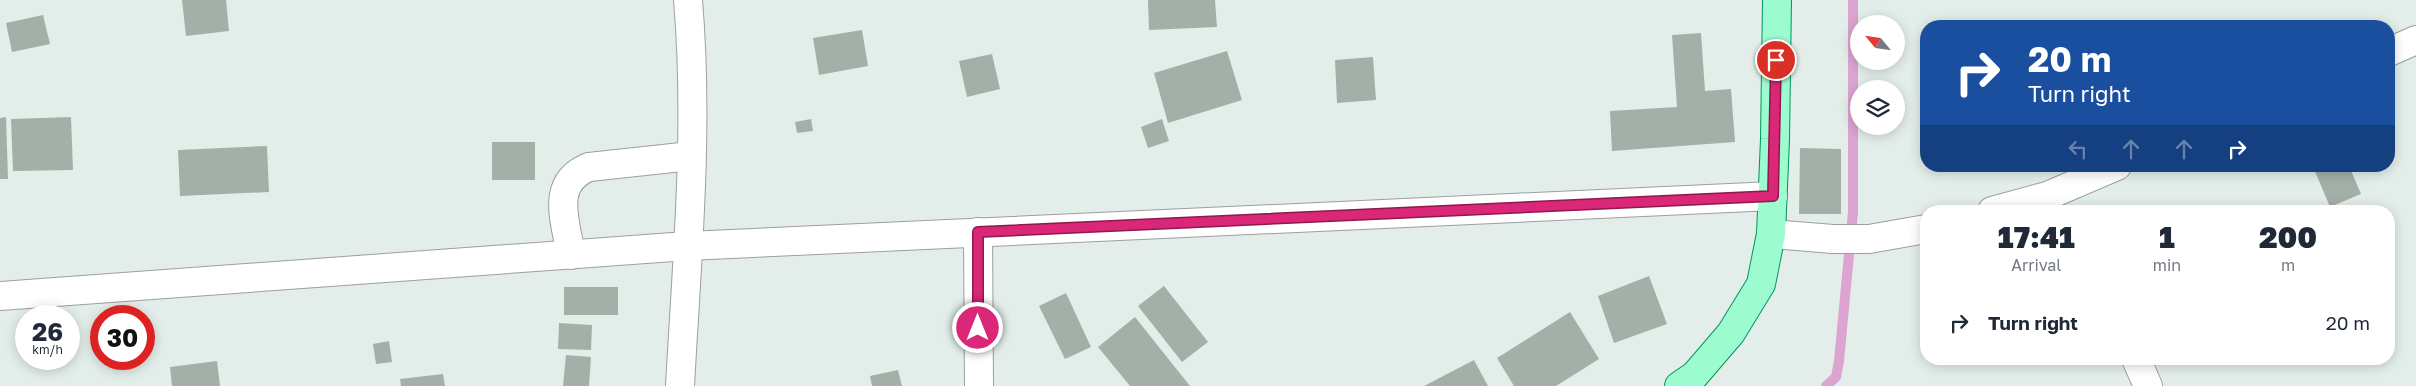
<!DOCTYPE html>
<style>
:root{--surface:#fff;--page:#f6f6f7;--text:#1f2937;--muted:#747a83}
body{margin:0;font-family:"Golos Text",sans-serif;background:var(--page);color:var(--text);height:100vh;display:flex;flex-direction:column;font-size:19px;white-space:nowrap}
*{box-sizing:border-box;margin:0}
p{font-size:16px;color:var(--muted)}
.icon{flex:none;width:28px;height:28px;fill:none;stroke:currentColor;stroke-width:2;stroke-linecap:round;stroke-linejoin:round}
.map{position:relative;flex:1;overflow:hidden}
.details{position:absolute;left:1920px;top:205px;width:475px;height:160px;display:flex;flex-direction:column;background:var(--surface);border-radius:20px;box-shadow:0 2px 12px #0003}
.details>*{flex:none}
.top-card{position:absolute;left:1920px;top:20px;width:475px;height:152px;border-radius:20px;box-shadow:0 2px 12px #0003;background:#1a4fa0;color:#fff;overflow:hidden}
.needle{width:32px;rotate:299deg}
.fabs{position:absolute;left:1850px;top:15px;display:grid;gap:10px}
.fabs a{display:grid;place-items:center;width:55px;height:55px;border-radius:50%;background:var(--surface);box-shadow:0 2px 12px #0003;font-size:25px}
.speed{position:absolute;left:15px;top:305px;display:flex;gap:10px;font-size:25px;font-weight:700;text-align:center}
.speed>*{display:grid;place-content:center;width:65px;height:65px;border-radius:50%;background:var(--surface);box-shadow:0 2px 12px #0003;line-height:1}
.speed small{font-size:12px;font-weight:400}
.speed .limit{border:8px solid #d22;background:#fff;color:#111}
.pin{position:absolute;display:grid;place-items:center;width:42px;height:42px;color:#fff;margin:-21px;border:2px solid #fff;border-radius:50%;box-shadow:0 1px 5px #0007}
.me{position:absolute;width:55px;margin:-28px;rotate:0deg;stroke-linejoin:round;filter:drop-shadow(0 0 4px #0008)}
.turn{display:flex;align-items:center;gap:18px;height:105px;padding:0 25px;font-size:22px}
.turn .icon{width:65px;height:65px;stroke-width:2.5}
.turn b{display:block;font-size:35px;line-height:42px}
.lanes{display:flex;align-items:center;height:48px;padding:0 25px;background:#0003;justify-content:center;gap:25px;direction:ltr}
.lanes .off{opacity:.35}
.eta{display:flex;justify-content:space-evenly;align-items:center;height:85px;text-align:center}
.eta b{font-size:30px;font-weight:800;line-height:35px}
ul{padding:0;list-style:none}
li{display:flex;align-items:center;gap:15px;height:65px;padding:0 25px}
li div{flex:1}
li b{display:block;font-size:19px}
li em{font-style:normal}
.map>svg:first-child{display:block}
</style>
<div class="map">
<svg width="2416" height="386" viewBox="0 0 2416 386">
<rect width="100%" height="100%" fill="#e3eeea"/>
<g fill="none" stroke-linecap="round" stroke-linejoin="round">
<path stroke="#dca4d1" stroke-width="10" d="M1826,386L1836,377L1839,361L1853,212V0"/>
</g>
<g fill="#a3b0a8">
<path d="M182,0H226L229,31L186,36Z"/>
<path d="M1148,0H1215L1217,27L1149,30Z"/>
<path d="M43,15L50,44L12,52L6,23Z"/>
<path d="M862,30L868,66L819,75L813,38Z"/>
<path d="M1701,33L1705,91L1731,89L1735,142L1612,151L1610,111L1677,107L1672,35Z"/>
<path d="M1227,51L1242,100L1168,123L1154,73Z"/>
<path d="M992,54L1000,89L967,97L959,61Z"/>
<path d="M1373,57L1376,100L1337,103L1335,60Z"/>
<path d="M6,117L8,179H0V118Z"/>
<path d="M71,117L73,170L13,171L11,119Z"/>
<path d="M811,119L813,131L797,133L795,122Z"/>
<path d="M1162,119L1169,141L1148,148L1141,127Z"/>
<rect x="492" y="142" width="43" height="38"/>
<path d="M267,146L269,192L180,196L178,150Z"/>
<path d="M1800,148L1841,149V214H1799Z"/>
<path d="M2319,166H2349L2361,194L2330,207L2314,169Z"/>
<path d="M1649,276L1667,324L1614,343L1598,296Z"/>
<path d="M1164,286L1208,342L1182,362L1138,306Z"/>
<rect x="564" y="287" width="54" height="28"/>
<path d="M1066,293L1091,347L1065,359L1039,306Z"/>
<path d="M1570,312L1599,359L1556,386H1514L1497,358Z"/>
<path d="M1135,317L1190,386H1130L1098,347Z"/>
<path d="M559,323L592,325L591,350L558,349Z"/>
<path d="M389,341L392,362L376,364L373,344Z"/>
<path d="M566,355L591,357L589,386H563Z"/>
<path d="M1474,360L1488,386H1424Z"/>
<path d="M217,361L220,386H172L170,367Z"/>
<path d="M898,370L902,386H872L870,376Z"/>
<path d="M443,374L445,386H401L400,379Z"/>
</g>
<g fill="none" stroke-linecap="round" stroke-linejoin="round">
<g stroke="#9e9e9e" stroke-width="30">
<g id="minor">
<path d="M2389,52L2416,40"/>
<path d="M1992,211L2047,196L2117,166"/>
<path d="M978,232L979,386"/>
<path d="M1771,234L1833,239H1869L1926,229"/>
<path d="M571,255C566,222 549,183 589,167L691,156"/>
<path d="M0,296L687,246L1773,196"/>
<path d="M2136,359L2148,386"/>
<path d="M680,386C687,258 699,128 688,0"/>
</g>
</g>
<g stroke="#029560" stroke-width="30">
<path id="major" d="M1679,386L1695,375L1731,333L1761,284L1771,234L1775,139L1777,0"/>
</g>
<use href="#minor" stroke="#fff" stroke-width="28"/>
<use href="#major" stroke="#9cfbcf" stroke-width="28"/>
</g>
<g fill="none" stroke-linecap="round" stroke-linejoin="round">
<g stroke="#8e194d" stroke-width="12">
<path id="route" d="M978,328V232L1773,196L1776,60"/>
</g>
<use href="#route" stroke="#db2777" stroke-width="9"/>
</g>
</svg>
<div class="fabs">
<a><svg class="needle" viewBox="-14 -14 28 28"><path d="M0-13l5 13h-10z" fill="#e53935"/><path d="M0 13l5-13h-10z" fill="#747a83"/></svg></a>
<a><svg class="icon" aria-label="layers" viewBox="0 0 24 24"><path d="M12 4l9 5-9 5-9-5zM3 14l9 5 9-5"/></svg></a>
</div>
<div class="speed"><div>26<small>km/h</small></div><div class="limit">30</div></div>
<div class="pin" style="left:1776px;top:60px;background:#d93025"><svg class="icon" aria-label="arrive" viewBox="0 0 24 24"><path d="M6 21V4h12l-3 4 3 4H6"/></svg></div>
<svg class="me" style="left:978px;top:328px" viewBox="-20 -20 40 40"><circle r="17" fill="#db2777" stroke="#fff" stroke-width="3"/><path d="M0-11L8 9 0 5-8 9z" fill="#fff"/></svg>
<div class="top-card">
<div class="turn"><svg class="icon" aria-label="right" viewBox="0 0 24 24"><path d="M7 20v-9h11M14 6l5 5-5 5"/></svg><div><b>20 m</b>Turn right</div></div>
<div class="lanes"><svg class="icon off" aria-label="left" viewBox="0 0 24 24"><path d="M17 20v-9H6M10 6l-5 5 5 5"/></svg><svg class="icon off" aria-label="ahead" viewBox="0 0 24 24"><path d="M12 20V5M6 11l6-6 6 6"/></svg><svg class="icon off" aria-label="ahead" viewBox="0 0 24 24"><path d="M12 20V5M6 11l6-6 6 6"/></svg><svg class="icon" aria-label="right" viewBox="0 0 24 24"><path d="M7 20v-9h11M14 6l5 5-5 5"/></svg></div>
</div>
<section class="details">
<div class="eta">
<div><b>17:41</b><p>Arrival</p></div>
<div><b>1</b><p>min</p></div>
<div><b>200</b><p>m</p></div>
</div>
<ul>
<li><svg class="icon" aria-label="right" viewBox="0 0 24 24"><path d="M7 20v-9h11M14 6l5 5-5 5"/></svg><div><b>Turn right</b></div><em>20 m</em></li>
</ul>
</section>
</div>
